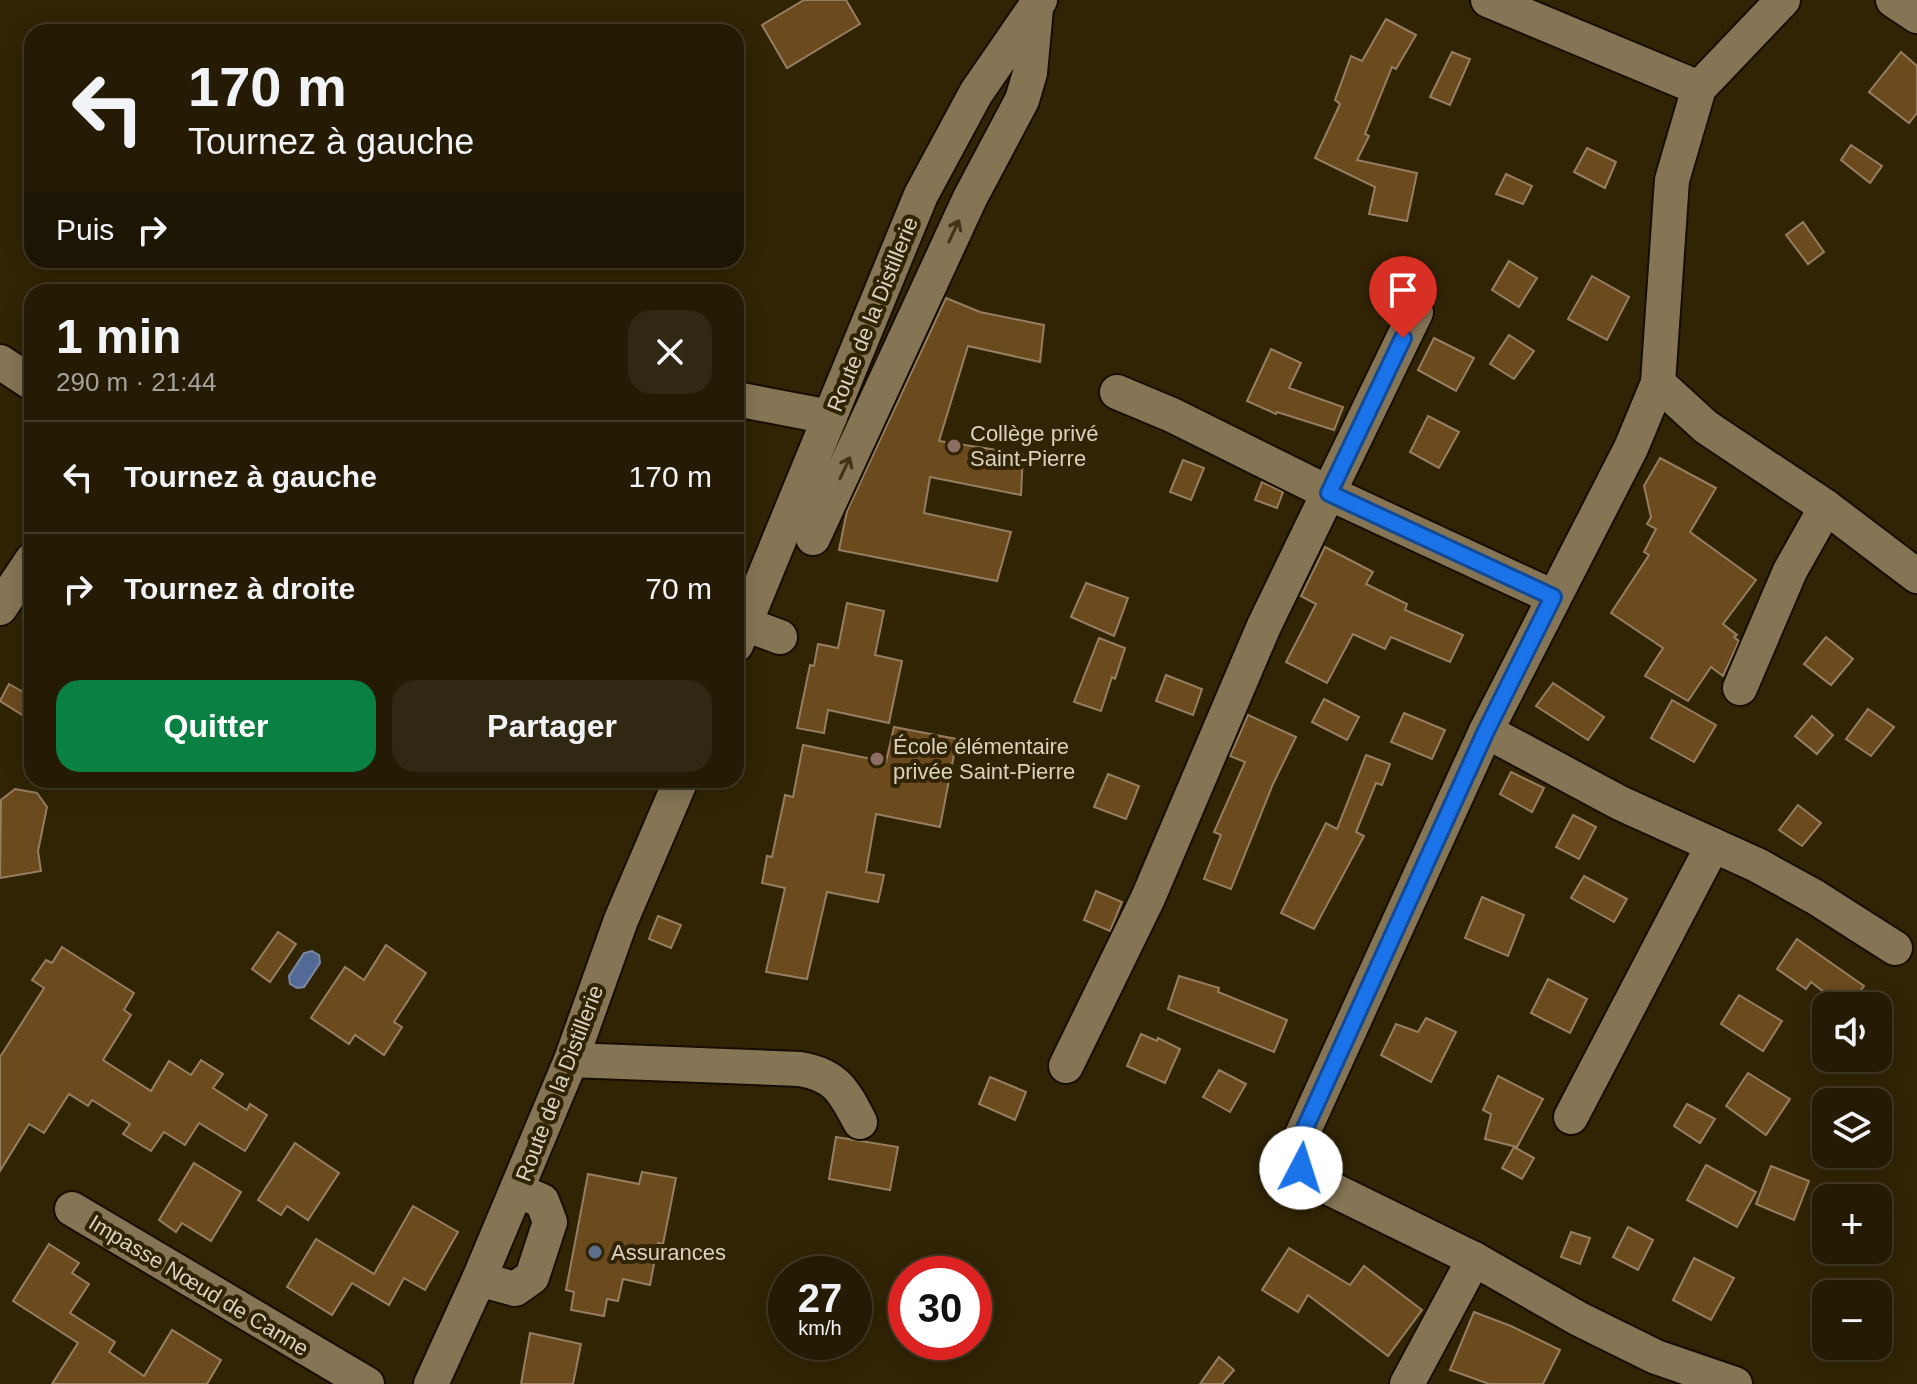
<!DOCTYPE html>
<html lang="fr">
<meta charset="utf-8">
<style>
:root{--surface:#251b04;--page:#312813;--text:#f1f3f6;--muted:#a3a19a;--line:#423926;--accent:#0b8043}
body{margin:0;font-family:Arial,sans-serif;background:var(--page);color:var(--text);height:100vh;display:flex;flex-direction:column;font-size:30px;white-space:nowrap}
*{box-sizing:border-box;margin:0}
p{font-size:26px;color:var(--muted)}
.icon{flex:none;width:44px;height:44px;fill:none;stroke:currentColor;stroke-width:2;stroke-linecap:round;stroke-linejoin:round}
.map{position:relative;flex:1;overflow:hidden}
.details{position:absolute;left:24px;top:284px;width:720px;height:504px;display:flex;flex-direction:column;background:var(--surface);border-radius:24px;box-shadow:0 4px 20px #0003,0 0 0 2px var(--line)}
.details>*{flex:none}
.top-card{position:absolute;left:24px;top:24px;width:720px;height:244px;border-radius:24px;box-shadow:0 4px 20px #0003,0 0 0 2px var(--line);background:#251b04;color:var(--text);overflow:hidden}
.controls{position:absolute;left:1812px;top:992px;display:grid;gap:16px}
.controls a{display:grid;place-items:center;width:80px;height:80px;border-radius:16px;background:var(--surface);box-shadow:0 4px 20px #0003,0 0 0 2px var(--line);font-size:40px}
.speed{position:absolute;left:768px;top:1256px;display:flex;gap:16px;font-size:40px;font-weight:700;text-align:center}
.speed>*{display:grid;place-content:center;width:104px;height:104px;border-radius:50%;background:var(--surface);box-shadow:0 4px 20px #0003,0 0 0 2px var(--line);line-height:1}
.speed small{font-size:20px;font-weight:400}
.speed .limit{border:12px solid #d22;background:#fff;color:#111}
.pin{position:absolute;display:grid;place-items:center;width:68px;height:68px;color:#fff;margin:-82px -34px;border-radius:50% 50% 50% 0;rotate:-45deg;box-shadow:0 0 8px #0007}
.pin .icon{rotate:45deg}
.me{position:absolute;width:88px;margin:-44px;rotate:5deg;stroke-linejoin:round;filter:drop-shadow(0 0 6px #0008)}
.turn{display:flex;align-items:center;gap:28px;height:168px;padding:0 32px;font-size:36px}
.turn .icon{width:104px;height:104px;stroke-width:2.5}
.turn b{display:block;font-size:56px;line-height:68px}
.then{display:flex;align-items:center;height:76px;padding:0 32px;background:#0003;gap:16px;font-size:30px}
.round{display:grid;place-items:center;flex:none;width:84px;height:84px;border-radius:24px;background:var(--page)}
.head{display:flex;align-items:center;justify-content:space-between;height:136px;padding:0 32px}
h1{font-size:48px;font-weight:600;line-height:60px}
.cta{display:flex;gap:16px;margin-top:auto;padding:16px 32px}
.cta a{flex:1;height:92px;border-radius:24px;background:var(--accent);color:#fff;font-size:32px;font-weight:600;line-height:92px;text-align:center}
.cta a+a{background:var(--page);color:var(--text)}
ul{padding:0;list-style:none}
li{display:flex;align-items:center;gap:24px;height:112px;padding:0 32px;border-top:2px solid var(--line)}
li div{flex:1}
li b{display:block;font-size:30px}
li em{font-style:normal}
.map>svg:first-child{display:block}
</style>
<div class="map">
<svg width="1917" height="1384" viewBox="0 0 1917 1384">
<rect width="100%" height="100%" fill="#312405"/>
<path fill="#536a96" stroke="#7c89a3" stroke-width="2" d="M312,951L319,955L320,963L304,987L297,988L290,984L289,976L304,953Z"/>
<g fill="#6b4a1e" stroke="#967e62" stroke-width="2">
<path d="M804,0H846L860,24L787,68L762,25Z"/>
<path d="M1386,19L1416,35L1396,69L1392,67L1365,134L1369,136L1357,160L1417,173L1407,221L1369,214L1375,187L1315,158L1340,104L1335,100L1351,56L1362,61Z"/>
<path d="M1452,52L1470,59L1450,105L1430,97Z"/>
<path d="M1901,52L1917,66V113L1909,123L1869,92Z"/>
<path d="M1851,145L1882,166L1870,183L1841,160Z"/>
<path d="M1587,148L1616,162L1605,188L1574,172Z"/>
<path d="M1506,174L1532,186L1523,204L1496,194Z"/>
<path d="M1803,222L1824,252L1808,264L1786,235Z"/>
<path d="M1509,261L1537,278L1519,307L1492,290Z"/>
<path d="M1592,276L1629,297L1607,340L1568,319Z"/>
<path d="M946,298L980,312L1044,325L1040,362L968,346L939,441L1023,454L1021,495L930,477L924,513L1011,532L997,581L839,550L847,511Z"/>
<path d="M1509,335L1534,351L1514,379L1490,364Z"/>
<path d="M1434,338L1474,358L1456,391L1418,370Z"/>
<path d="M1271,349L1301,363L1289,388L1343,407L1334,430L1277,412L1276,414L1247,401Z"/>
<path d="M1428,416L1459,432L1439,468L1410,452Z"/>
<path d="M1660,458L1716,488L1690,532L1756,580L1723,624L1737,635L1734,637L1739,641L1723,676L1711,667L1688,701L1645,676L1663,648L1611,613L1649,555L1644,552L1656,529L1647,524L1651,517L1644,486Z"/>
<path d="M1183,460L1204,468L1191,500L1170,492Z"/>
<path d="M1262,482L1283,492L1277,508L1255,500Z"/>
<path d="M1325,547L1373,572L1366,584L1407,604L1405,610L1463,635L1450,662L1391,637L1385,649L1353,634L1327,683L1286,662L1316,604L1301,596Z"/>
<path d="M1086,583L1128,598L1114,636L1071,617Z"/>
<path d="M847,603L884,611L875,655L902,661L889,723L828,710L824,733L797,728L810,665L814,666L818,644L838,648Z"/>
<path d="M1826,637L1853,659L1831,685L1804,664Z"/>
<path d="M1099,638L1125,648L1115,679L1112,677L1101,711L1074,702Z"/>
<path d="M1166,675L1202,689L1193,715L1156,701Z"/>
<path d="M1553,683L1604,717L1588,740L1536,706Z"/>
<path d="M9,684L32,697V721L0,701Z"/>
<path d="M1324,699L1359,717L1347,740L1312,722Z"/>
<path d="M1672,700L1716,725L1694,762L1651,738Z"/>
<path d="M1868,709L1894,727L1871,756L1846,739Z"/>
<path d="M1404,713L1445,730L1432,759L1391,742Z"/>
<path d="M1248,715L1296,737L1273,784L1231,889L1204,879L1221,835L1214,832L1245,762L1230,756Z"/>
<path d="M1812,716L1833,735L1817,754L1795,736Z"/>
<path d="M894,727L957,739L940,827L876,814L866,872L884,875L878,902L827,892L807,979L766,972L785,888L762,883L767,856L772,857L785,795L793,797L803,745L886,762Z"/>
<path d="M1366,755L1390,764L1382,785L1376,783L1356,832L1364,836L1314,929L1281,913L1326,823L1337,829Z"/>
<path d="M1511,772L1544,788L1532,812L1500,794Z"/>
<path d="M1108,774L1139,786L1126,819L1094,807Z"/>
<path d="M15,789L37,793L47,807L38,851L41,871L0,878L1,800Z"/>
<path d="M1798,805L1821,823L1802,846L1779,830Z"/>
<path d="M1573,815L1596,827L1579,859L1556,847Z"/>
<path d="M1584,876L1627,899L1614,922L1571,898Z"/>
<path d="M1096,891L1122,902L1110,931L1084,920Z"/>
<path d="M1482,897L1524,915L1508,956L1465,938Z"/>
<path d="M658,916L681,925L671,948L649,939Z"/>
<path d="M278,932L296,944L270,982L252,969Z"/>
<path d="M1797,939L1864,986L1849,1006H1842L1811,982L1806,989L1777,969Z"/>
<path d="M386,945L426,973L394,1022L402,1027L384,1055L355,1035L349,1044L311,1018L345,967L364,980Z"/>
<path d="M62,947L134,993L124,1010L131,1015L103,1060L151,1091L169,1061L191,1075L201,1060L223,1074L213,1088L247,1110L250,1104L267,1115L245,1151L199,1123L185,1145L164,1132L151,1151L123,1134L130,1124L92,1100L88,1106L69,1094L44,1133L29,1124L0,1171V1057L44,988L32,980L46,960L52,963Z"/>
<path d="M1179,976L1219,988L1218,992L1287,1020L1274,1052L1168,1009Z"/>
<path d="M1548,979L1587,999L1570,1033L1531,1013Z"/>
<path d="M1739,995L1782,1021L1763,1051L1721,1024Z"/>
<path d="M1426,1018L1456,1032L1431,1082L1381,1055L1396,1024L1418,1032Z"/>
<path d="M1141,1034L1157,1041L1158,1038L1180,1049L1165,1083L1127,1066Z"/>
<path d="M1219,1070L1246,1084L1230,1112L1203,1097Z"/>
<path d="M1748,1073L1790,1099L1766,1135L1726,1106Z"/>
<path d="M1498,1076L1543,1099L1517,1147L1485,1139L1491,1114L1483,1110Z"/>
<path d="M990,1077L1026,1092L1015,1120L979,1104Z"/>
<path d="M1687,1104L1715,1119L1700,1143L1674,1126Z"/>
<path d="M836,1137L898,1147L890,1190L829,1179Z"/>
<path d="M295,1143L339,1173L308,1220L287,1206L281,1215L258,1200Z"/>
<path d="M1514,1147L1534,1158L1522,1179L1502,1168Z"/>
<path d="M194,1163L241,1192L211,1241L182,1223L176,1232L159,1220Z"/>
<path d="M1706,1165L1756,1192L1737,1227L1687,1200Z"/>
<path d="M1771,1166L1809,1181L1794,1220L1756,1204Z"/>
<path d="M642,1172L676,1178L663,1244L658,1243L650,1285L623,1279L618,1301L607,1299L604,1316L571,1310L574,1292L566,1290L588,1174L639,1184Z"/>
<path d="M413,1206L458,1232L425,1290L404,1278L389,1305L352,1283L332,1315L287,1287L316,1239L374,1274Z"/>
<path d="M1628,1227L1653,1240L1638,1270L1613,1257Z"/>
<path d="M1571,1232L1590,1238L1580,1264L1561,1257Z"/>
<path d="M49,1244L79,1263L72,1273L89,1284L70,1313L115,1342L109,1352L144,1376L172,1330L221,1360L207,1384H52L78,1343L13,1301Z"/>
<path d="M1289,1248L1350,1285L1364,1266L1422,1310L1388,1356L1308,1295L1298,1312L1262,1290Z"/>
<path d="M1694,1258L1734,1278L1711,1320L1673,1300Z"/>
<path d="M1474,1312L1511,1326L1560,1350L1543,1384H1489L1450,1370Z"/>
<path d="M530,1333L581,1344L573,1384H521Z"/>
<path d="M1219,1357L1234,1370L1222,1384H1200Z"/>
</g>
<g fill="none" stroke-linecap="round" stroke-linejoin="round">
<g stroke="#170e00" stroke-width="38">
<g id="minor">
<path d="M1488,0L1699,88"/>
<path d="M1893,0L1917,16"/>
<path d="M0,362L32,383"/>
<path d="M1658,383L1706,427L1826,507L1917,576"/>
<path d="M1117,392L1172,415L1329,493L1553,597"/>
<path d="M736,399L830,417"/>
<path d="M813,538L970,198L1022,100L1030,73L1036,8"/>
<path d="M0,608L32,560"/>
<path d="M745,624L780,637"/>
<path d="M736,645L921,195L976,93L1040,0"/>
<path d="M1740,688L1790,571L1826,507"/>
<path d="M1486,731L1620,803L1757,865L1815,897L1895,948"/>
<path d="M571,1060L800,1069C836,1075 844,1091 860,1122"/>
<path d="M1066,1066L1148,898L1264,626L1416,312"/>
<path d="M1571,1117L1713,845"/>
<path d="M72,1209L367,1384"/>
<path d="M479,1279L515,1289L532,1277L550,1222L542,1201L517,1190"/>
<path d="M431,1384L479,1279L571,1060L621,920L681,780"/>
<path d="M1407,1384L1474,1259"/>
<path d="M1735,1384L1656,1357L1579,1319L1474,1259L1319,1183L1301,1168L1300,1139L1486,731L1631,448L1658,383L1672,180L1699,88L1783,0"/>
</g>
</g>
<use href="#minor" stroke="#857555" stroke-width="34"/>
</g>
<defs><path id="oneway-shaft" d="M-6 0H5M1.5-3L5.5 0L1.5 3" fill="none" stroke-width="1.6" stroke-linecap="round" stroke-linejoin="round" transform="scale(2)"/></defs>
<g stroke="#423415">
<use href="#oneway-shaft" transform="translate(954 231) rotate(-65)"/>
<use href="#oneway-shaft" transform="translate(845 468) rotate(-65)"/>
</g>
<g fill="none" stroke-linecap="round" stroke-linejoin="round">
<g stroke="#114b97" stroke-width="20">
<path id="route" d="M1301,1168L1300,1139L1486,731L1553,597L1329,493L1403,338"/>
</g>
<use href="#route" stroke="#1a73e8" stroke-width="14"/>
</g>
<g fill="#8d6e63" stroke="#312405" stroke-width="3">
<circle cx="954" cy="446" r="8"/>
<circle cx="877" cy="759" r="8"/>
</g>
<circle fill="#5c6f8a" stroke="#312405" stroke-width="3" cx="595" cy="1252" r="8"/>
<g text-anchor="middle" stroke-width="8" stroke-linejoin="round" paint-order="stroke">
<g font-size="22" fill="#dad2c1" stroke="#312405">
<text transform="translate(872 314) rotate(-68)" y="8">Route de la Distillerie</text>
<text transform="translate(559 1083) rotate(-69)" y="8">Route de la Distillerie</text>
<text transform="translate(199 1285) rotate(31)" y="8">Impasse Nœud de Canne</text>
</g>
<g font-size="22" fill="#dad2c1" stroke="#312405" text-anchor="start">
<text x="970" y="441">Collège privé<tspan x="970" dy="25">Saint-Pierre</tspan></text>
<text x="893" y="754">École élémentaire<tspan x="893" dy="25">privée Saint-Pierre</tspan></text>
<text x="611" y="1260">Assurances</text>
</g>
</g>
</svg>
<div class="controls">
<a><svg class="icon" aria-label="sound" viewBox="0 0 24 24"><path d="M4 9h4l5-4v14l-5-4H4zM17 9q2 3 0 6"/></svg></a>
<a><svg class="icon" aria-label="layers" viewBox="0 0 24 24"><path d="M12 4l9 5-9 5-9-5zM3 14l9 5 9-5"/></svg></a>
<a>+</a>
<a>−</a>
</div>
<div class="speed"><div>27<small>km/h</small></div><div class="limit">30</div></div>
<div class="pin" style="left:1403px;top:338px;background:#d93025"><svg class="icon" aria-label="arrive" viewBox="0 0 24 24"><path d="M6 21V4h12l-3 4 3 4H6"/></svg></div>
<svg class="me" style="left:1301px;top:1168px" viewBox="-20 -20 40 40"><circle r="19" fill="#fff"/><path d="M0-13L10 11 0 6-10 11z" fill="#1a73e8"/></svg>
<div class="top-card">
<div class="turn"><svg class="icon" aria-label="left" viewBox="0 0 24 24"><path d="M17 20v-9H6M10 6l-5 5 5 5"/></svg><div><b>170 m</b>Tournez à gauche</div></div>
<div class="then">Puis<svg class="icon" aria-label="right" viewBox="0 0 24 24"><path d="M7 20v-9h11M14 6l5 5-5 5"/></svg></div>
</div>
<section class="details">
<div class="head"><div><h1>1 min</h1><p>290 m · 21:44</p></div><a class="round"><svg class="icon" aria-label="close" viewBox="0 0 24 24"><path d="M6 6l12 12M18 6L6 18"/></svg></a></div>
<ul>
<li><svg class="icon" aria-label="left" viewBox="0 0 24 24"><path d="M17 20v-9H6M10 6l-5 5 5 5"/></svg><div><b>Tournez à gauche</b></div><em>170 m</em></li>
<li><svg class="icon" aria-label="right" viewBox="0 0 24 24"><path d="M7 20v-9h11M14 6l5 5-5 5"/></svg><div><b>Tournez à droite</b></div><em>70 m</em></li>
</ul>
<div class="cta"><a>Quitter</a><a>Partager</a></div>
</section>
</div>
